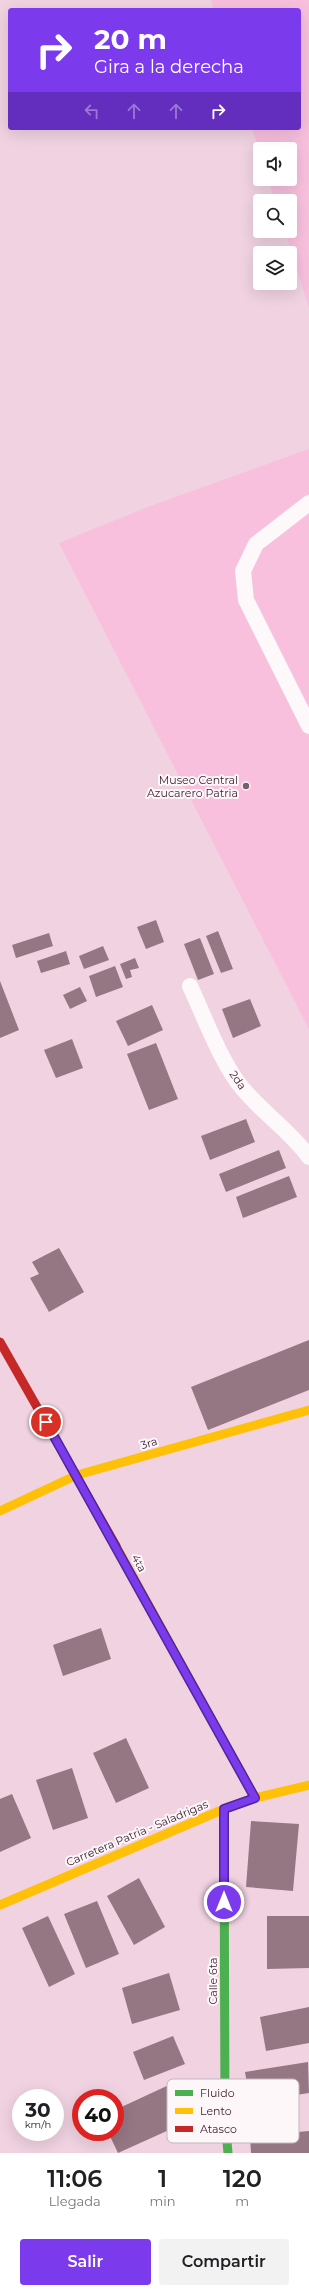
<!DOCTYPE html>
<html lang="es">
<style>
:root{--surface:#fff;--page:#f2f2f2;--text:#202124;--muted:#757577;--accent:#7c3aed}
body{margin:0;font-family:Montserrat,sans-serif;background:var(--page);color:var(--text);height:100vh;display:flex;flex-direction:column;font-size:15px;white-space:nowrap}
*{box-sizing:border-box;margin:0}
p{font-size:13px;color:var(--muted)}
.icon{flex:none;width:22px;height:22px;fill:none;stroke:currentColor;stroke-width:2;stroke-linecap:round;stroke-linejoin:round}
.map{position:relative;height:2153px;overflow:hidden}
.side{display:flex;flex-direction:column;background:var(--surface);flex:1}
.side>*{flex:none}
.banner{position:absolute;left:8px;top:8px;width:293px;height:122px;border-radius:4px;box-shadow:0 4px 16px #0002;background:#7c3aed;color:#fff;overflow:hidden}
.controls{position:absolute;left:253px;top:142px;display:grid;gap:8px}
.controls a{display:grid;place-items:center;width:44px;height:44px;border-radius:4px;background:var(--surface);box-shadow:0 4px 16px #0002;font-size:20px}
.speed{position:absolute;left:12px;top:2089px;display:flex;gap:8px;font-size:20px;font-weight:700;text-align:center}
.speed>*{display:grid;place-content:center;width:52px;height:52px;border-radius:50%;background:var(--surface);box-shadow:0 4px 16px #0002;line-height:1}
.speed small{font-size:10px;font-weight:400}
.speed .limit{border:6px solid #d22;background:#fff;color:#111}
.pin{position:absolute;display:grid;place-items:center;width:34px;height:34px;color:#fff;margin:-17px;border:2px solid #fff;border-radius:50%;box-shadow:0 1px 4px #0007}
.me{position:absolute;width:44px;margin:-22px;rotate:0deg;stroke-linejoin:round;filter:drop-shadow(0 0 3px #0008)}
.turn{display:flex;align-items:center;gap:14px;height:84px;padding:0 20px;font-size:18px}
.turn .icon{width:52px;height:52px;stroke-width:2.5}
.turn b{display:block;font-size:28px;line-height:34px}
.lanes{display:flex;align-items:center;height:38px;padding:0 20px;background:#0003;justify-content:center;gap:20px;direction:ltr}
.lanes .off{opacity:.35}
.eta{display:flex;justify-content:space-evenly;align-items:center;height:68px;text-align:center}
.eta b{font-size:24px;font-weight:600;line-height:28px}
.action{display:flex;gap:8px;margin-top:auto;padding:8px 20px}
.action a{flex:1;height:46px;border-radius:4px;background:var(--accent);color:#fff;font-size:16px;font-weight:600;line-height:46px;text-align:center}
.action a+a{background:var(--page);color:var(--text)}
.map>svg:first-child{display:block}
</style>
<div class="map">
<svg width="309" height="2153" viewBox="0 0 309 2153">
<rect width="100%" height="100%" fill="#f0d2e1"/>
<g fill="#f8c0dd">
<path d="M211,0H309V308L285,231H290V201H275L268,179H290V149H260V154L252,128H299V10H214Z"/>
<path d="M309,449V1029L59,543L145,508Z"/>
</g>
<g fill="#957784">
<path d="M156,920L164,942L146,949L137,927Z"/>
<path d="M218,931L233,969L221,973L206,936Z"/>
<path d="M49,933L53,946L16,958L12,945Z"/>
<path d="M200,938L214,974L198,980L184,944Z"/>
<path d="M103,946L109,960L84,969L79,956Z"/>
<path d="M66,951L70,964L41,973L37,961Z"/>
<path d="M135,958L139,968L130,970L132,977L126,979L120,964Z"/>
<path d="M115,966L123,987L96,997L89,976Z"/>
<path d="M0,981L19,1030L0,1038Z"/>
<path d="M80,987L87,1001L70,1009L63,995Z"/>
<path d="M250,999L261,1026L233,1038L222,1009Z"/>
<path d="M152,1005L163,1030L128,1046L116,1021Z"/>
<path d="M72,1039L83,1068L56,1078L44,1050Z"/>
<path d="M156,1043L178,1099L149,1110L127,1054Z"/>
<path d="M246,1119L255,1142L210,1160L201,1136Z"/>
<path d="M279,1150L286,1168L226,1192L219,1174Z"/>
<path d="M289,1176L297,1197L243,1218L236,1197Z"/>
<path d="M59,1248L84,1292L49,1312L30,1278L39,1274L32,1262Z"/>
<path d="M309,1340V1390L208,1430L191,1387Z"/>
<path d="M101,1628L111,1659L63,1676L53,1645Z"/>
<path d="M126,1738L149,1788L116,1803L93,1753Z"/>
<path d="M72,1768L88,1818L53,1830L36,1780Z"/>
<path d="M12,1794L31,1838L0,1852V1799Z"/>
<path d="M251,1821L299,1824L293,1891L246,1887Z"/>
<path d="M139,1878L165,1927L134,1945L107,1896Z"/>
<path d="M97,1901L119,1954L86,1968L64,1914Z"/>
<path d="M48,1916L75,1974L49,1987L22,1928Z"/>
<path d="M267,1916H309V1968L267,1969Z"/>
<path d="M169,1973L180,2010L132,2024L122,1988Z"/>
<path d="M309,2007V2043L266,2051L260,2017Z"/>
<path d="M173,2036L185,2064L144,2080L133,2052Z"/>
<path d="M308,2062L309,2093L250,2102L245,2072Z"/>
<path d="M171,2084L189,2121L118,2153L108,2132H115V2110Z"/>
<path d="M309,2131V2153H251L250,2136Z"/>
</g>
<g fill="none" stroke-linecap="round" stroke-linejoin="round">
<g stroke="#fdf8fa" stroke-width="16">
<path d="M309,503L256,544L243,571L246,600L309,726"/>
<path d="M190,986C204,1016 222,1065 243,1089C264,1114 290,1131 309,1157"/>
</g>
<path stroke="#4caf50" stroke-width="9" d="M224,1809L225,2118L228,2153"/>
<g stroke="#ffc107" stroke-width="9">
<path d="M0,1511L77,1475L309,1410"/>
<path d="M116,1546L255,1798"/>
<path d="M0,1905L224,1809L255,1798L309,1785"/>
</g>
<path stroke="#c62828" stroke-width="9" d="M0,1342L116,1546"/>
</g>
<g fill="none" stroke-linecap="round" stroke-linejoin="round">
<g stroke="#51269a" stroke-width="10">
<path id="route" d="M46,1422L255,1798L224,1809V1902"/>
</g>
<use href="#route" stroke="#7c3aed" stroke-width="7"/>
</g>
<circle fill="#785d6b" stroke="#fef7fa" stroke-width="1.5" cx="246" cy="786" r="4"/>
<g text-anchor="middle" stroke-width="4" stroke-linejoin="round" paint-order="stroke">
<g font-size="11" fill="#381e2c" stroke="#fef7fa" text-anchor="end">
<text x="238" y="784">Museo Central<tspan x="238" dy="13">Azucarero Patria</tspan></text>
</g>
<g font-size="11" fill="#381e2c" stroke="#fef7fa">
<text transform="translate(238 1080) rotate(56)" y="4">2da</text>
<text transform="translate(149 1443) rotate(-16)" y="4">3ra</text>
<text transform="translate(139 1563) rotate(61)" y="4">4ta</text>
<text transform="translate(137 1833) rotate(-23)" y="4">Carretera Patria - Saladrigas</text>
<text transform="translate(213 1981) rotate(-90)" y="4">Calle 6ta</text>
</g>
</g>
<rect x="167" y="2079" width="132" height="64" rx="6" fill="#fef7fa" stroke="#c3b6bc" stroke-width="1"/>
<rect x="175" y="2090" width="18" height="6" fill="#4caf50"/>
<rect x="175" y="2108" width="18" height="6" fill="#ffc107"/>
<rect x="175" y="2126" width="18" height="6" fill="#c62828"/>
<g font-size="11" fill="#381e2c">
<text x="200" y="2097">Fluido</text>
<text x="200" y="2115">Lento</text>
<text x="200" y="2133">Atasco</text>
</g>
</svg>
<div class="controls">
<a><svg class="icon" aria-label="sound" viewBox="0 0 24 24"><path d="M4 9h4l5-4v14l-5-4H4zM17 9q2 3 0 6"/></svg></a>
<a><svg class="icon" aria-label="search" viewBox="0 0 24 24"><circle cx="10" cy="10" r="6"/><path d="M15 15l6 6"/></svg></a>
<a><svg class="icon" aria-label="layers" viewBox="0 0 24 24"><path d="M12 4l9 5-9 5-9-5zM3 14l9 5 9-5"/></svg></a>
</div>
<div class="speed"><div>30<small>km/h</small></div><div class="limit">40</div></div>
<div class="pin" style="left:46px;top:1422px;background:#d93025"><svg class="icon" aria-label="arrive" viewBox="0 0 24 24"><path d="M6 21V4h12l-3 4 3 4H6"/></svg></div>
<svg class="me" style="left:224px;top:1902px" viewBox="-20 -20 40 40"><circle r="17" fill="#7c3aed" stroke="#fff" stroke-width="3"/><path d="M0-11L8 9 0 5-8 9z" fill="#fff"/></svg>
<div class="banner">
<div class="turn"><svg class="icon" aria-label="right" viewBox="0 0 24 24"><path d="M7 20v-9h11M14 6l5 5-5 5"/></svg><div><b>20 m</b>Gira a la derecha</div></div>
<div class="lanes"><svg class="icon off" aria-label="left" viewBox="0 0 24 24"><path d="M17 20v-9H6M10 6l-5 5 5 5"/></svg><svg class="icon off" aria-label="ahead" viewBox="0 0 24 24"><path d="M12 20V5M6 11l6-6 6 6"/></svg><svg class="icon off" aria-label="ahead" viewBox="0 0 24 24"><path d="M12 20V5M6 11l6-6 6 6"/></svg><svg class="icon" aria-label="right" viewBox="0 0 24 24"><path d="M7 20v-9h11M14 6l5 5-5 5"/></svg></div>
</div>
</div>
<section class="side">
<div class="eta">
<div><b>11:06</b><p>Llegada</p></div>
<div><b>1</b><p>min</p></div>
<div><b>120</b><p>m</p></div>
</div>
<div class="action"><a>Salir</a><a>Compartir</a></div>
</section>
